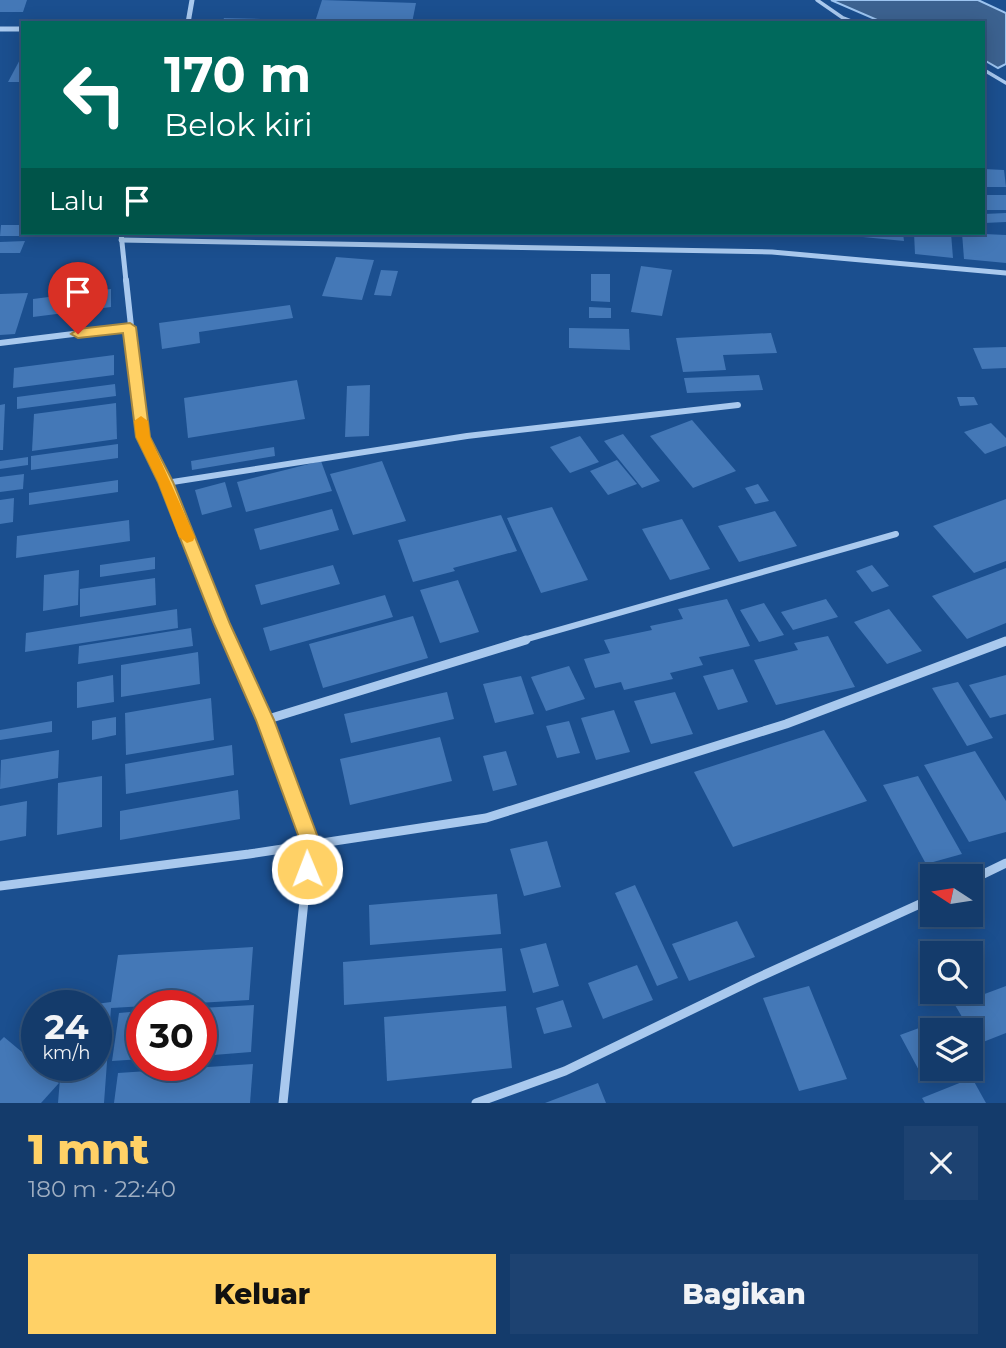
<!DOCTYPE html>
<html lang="id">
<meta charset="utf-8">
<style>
:root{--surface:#143b6b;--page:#1d4271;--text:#f1f3f6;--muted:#9dadc1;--line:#33557e;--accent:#ffd166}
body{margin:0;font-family:Montserrat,sans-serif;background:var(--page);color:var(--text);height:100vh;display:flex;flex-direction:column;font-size:26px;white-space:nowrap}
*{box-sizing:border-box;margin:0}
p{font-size:23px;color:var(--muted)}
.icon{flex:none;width:38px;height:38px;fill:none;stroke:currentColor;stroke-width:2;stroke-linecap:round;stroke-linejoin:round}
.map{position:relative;height:1103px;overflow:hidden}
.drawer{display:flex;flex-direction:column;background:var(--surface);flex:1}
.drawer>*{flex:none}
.top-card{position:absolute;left:21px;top:21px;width:964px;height:214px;border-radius:0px;box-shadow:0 4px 18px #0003,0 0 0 2px var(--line);background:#00695c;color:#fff;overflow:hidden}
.needle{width:46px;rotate:282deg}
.fabs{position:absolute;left:920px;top:864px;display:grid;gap:14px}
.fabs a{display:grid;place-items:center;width:63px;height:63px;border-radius:0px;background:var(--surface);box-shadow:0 4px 18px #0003,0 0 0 2px var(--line);font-size:35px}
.speed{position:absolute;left:21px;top:990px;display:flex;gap:14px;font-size:35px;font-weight:700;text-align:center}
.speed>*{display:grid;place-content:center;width:91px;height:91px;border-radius:50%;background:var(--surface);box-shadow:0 4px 18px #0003,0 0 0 2px var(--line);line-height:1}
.speed small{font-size:18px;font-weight:400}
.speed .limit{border:10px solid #d22;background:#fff;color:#111}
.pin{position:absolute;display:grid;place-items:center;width:60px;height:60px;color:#fff;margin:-72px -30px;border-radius:50% 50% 50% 0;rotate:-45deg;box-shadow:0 0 7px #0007}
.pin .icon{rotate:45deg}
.me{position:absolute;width:77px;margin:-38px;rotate:359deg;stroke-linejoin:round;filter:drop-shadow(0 0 5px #0008)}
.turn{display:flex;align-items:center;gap:24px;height:147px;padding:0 28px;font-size:32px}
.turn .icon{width:91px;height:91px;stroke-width:2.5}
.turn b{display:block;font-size:49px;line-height:60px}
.then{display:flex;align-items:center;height:66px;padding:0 28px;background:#0003;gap:14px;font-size:26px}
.round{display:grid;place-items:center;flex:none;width:74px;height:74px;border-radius:0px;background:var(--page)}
.head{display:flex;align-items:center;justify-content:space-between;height:119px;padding:0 28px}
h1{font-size:42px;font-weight:800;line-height:52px;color:var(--accent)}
.primary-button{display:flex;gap:14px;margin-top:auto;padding:14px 28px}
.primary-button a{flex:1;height:80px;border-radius:0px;background:var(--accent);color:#111;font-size:28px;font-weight:800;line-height:80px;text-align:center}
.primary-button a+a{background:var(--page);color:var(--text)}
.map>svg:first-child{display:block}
</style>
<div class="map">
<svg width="1006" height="1103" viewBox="0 0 1006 1103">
<rect width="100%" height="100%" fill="#1b4f8f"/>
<path fill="#3c6290" stroke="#9cc4f0" stroke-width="2" d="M831,0H978L1006,13V64L998,68L984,60V23H884Z"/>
<g fill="#4478b7">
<path d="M0,0H27L23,12H0Z"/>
<path d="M322,0L416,3L412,23L315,22Z"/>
<path d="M224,18L261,19L259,23H222Z"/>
<path d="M23,54V82H8Z"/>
<path d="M984,169L1004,170L1006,187H984Z"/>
<rect x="984" y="195" width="22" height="15"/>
<path d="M1006,213V222L984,223V214Z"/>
<path d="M1,225H23V233H27L26,236H0Z"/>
<path d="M863,233H903L904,241L863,237Z"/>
<path d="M914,233H951L953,258L915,254Z"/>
<path d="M962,233L1006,235V263L964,259Z"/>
<path d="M25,241L20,253H0V242Z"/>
<path d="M336,257L374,260L362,300L322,296Z"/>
<path d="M641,266L672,270L662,316L631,312Z"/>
<path d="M381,270L398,271L391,296L374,295Z"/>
<path d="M591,274H610V302L591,301Z"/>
<path d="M111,289V307L33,317V299Z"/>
<path d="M28,293L15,334L0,335V294Z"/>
<path d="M290,305L293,318L199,332L200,343L162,349L159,323Z"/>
<path d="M589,307L611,308V318H589Z"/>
<path d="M569,328L629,329L630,350L569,348Z"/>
<path d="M771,333L777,353L723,355L726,370L683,372L676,338Z"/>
<path d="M1006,347V368L982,369L973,348Z"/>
<path d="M114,355V375L13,388L14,368Z"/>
<path d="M759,375L763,390L687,393L684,378Z"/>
<path d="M297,380L305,419L188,438L184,398Z"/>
<path d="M115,384L116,396L17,409V397Z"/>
<path d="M370,385L369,436L345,437L347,386Z"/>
<path d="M957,397H974L978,405L960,406Z"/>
<path d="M116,403L117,439L32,451L34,414Z"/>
<path d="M5,404L3,450H0V405Z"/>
<path d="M692,420L736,471L693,488L650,436Z"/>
<path d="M991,423L1006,438V446L985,454L964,432Z"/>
<path d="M623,434L660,481L642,488L604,441Z"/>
<path d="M580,436L599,462L570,473L550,447Z"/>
<path d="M118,444V458L31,470V456Z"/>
<path d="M274,447L275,456L192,470L191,461Z"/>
<path d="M28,457V465L0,469V461Z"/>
<path d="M617,460L637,484L608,495L590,471Z"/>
<path d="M321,461L332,491L246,512L237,482Z"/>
<path d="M382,461L406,521L353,535L330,474Z"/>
<path d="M24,474L23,489L0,492V477Z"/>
<path d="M118,480V492L29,505V493Z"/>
<path d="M225,482L232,507L202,515L195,490Z"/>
<path d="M758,484L769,501L755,504L745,488Z"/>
<path d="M14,498L13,522L0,524V500Z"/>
<path d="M1006,499V561L974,573L933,526Z"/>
<path d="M552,507L588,580L541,593L507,518Z"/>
<path d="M332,509L339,530L260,550L254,529Z"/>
<path d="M775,511L797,546L739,562L718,526Z"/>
<path d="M501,515L517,551L453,568L455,571L413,582L398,540Z"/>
<path d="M682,519L710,569L670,580L642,529Z"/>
<path d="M129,520L130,541L16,558L17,536Z"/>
<path d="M155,557V569L100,577V565Z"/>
<path d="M333,565L340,584L261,605L255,585Z"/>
<path d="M872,565L889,586L872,592L856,571Z"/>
<path d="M1006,568V623L967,639L932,596Z"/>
<path d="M79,570L78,605L43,611L44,575Z"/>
<path d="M155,578L156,605L80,617V589Z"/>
<path d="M458,580L479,632L440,643L420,590Z"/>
<path d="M385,595L393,617L270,651L263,628Z"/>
<path d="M727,599L750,646L699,657L703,665L670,673L673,679L624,690L621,682L595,688L584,659L610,653L604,640L652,630L650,626L683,619L678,609Z"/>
<path d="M826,599L838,617L793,630L781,612Z"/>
<path d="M764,603L784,635L759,642L740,610Z"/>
<path d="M177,609L178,628L25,652L26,633Z"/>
<path d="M889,609L922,651L887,664L854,622Z"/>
<path d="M413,616L428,658L323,688L309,644Z"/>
<path d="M191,628L193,646L78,664L79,646Z"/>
<path d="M828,636L855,687L776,705L754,660L798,650L794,643Z"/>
<path d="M198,652L200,684L121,697V665Z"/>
<path d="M569,666L585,699L546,711L531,677Z"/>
<path d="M733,669L748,702L718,710L703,676Z"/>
<path d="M113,675L114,702L77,708V682Z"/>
<path d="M1006,675V714L990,718L969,685Z"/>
<path d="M521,676L534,714L495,723L483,684Z"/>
<path d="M958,682L993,738L967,746L932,688Z"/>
<path d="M447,692L454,719L351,743L344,714Z"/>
<path d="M675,692L693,734L651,744L634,701Z"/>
<path d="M211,698L214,740L126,755L125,713Z"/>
<path d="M614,710L630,752L596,760L581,718Z"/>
<path d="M116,717V735L92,740V721Z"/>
<path d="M52,721V732L0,740V730Z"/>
<path d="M569,721L580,753L557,758L546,726Z"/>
<path d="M824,730L867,801L733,847L694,772Z"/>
<path d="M440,737L452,781L350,805L340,759Z"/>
<path d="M232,745L234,775L126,794L125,764Z"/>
<path d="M59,750L58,778L0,789L1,760Z"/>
<path d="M506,751L517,785L493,791L483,756Z"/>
<path d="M975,751L1006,801V832L969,842L924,765Z"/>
<path d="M102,776V827L57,835L58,783Z"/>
<path d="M918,776L962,854L926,864L883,785Z"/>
<path d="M238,790L240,819L120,840V811Z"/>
<path d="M27,801L26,836L0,841V806Z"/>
<path d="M547,841L561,887L524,896L510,849Z"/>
<path d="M635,885L678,978L657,986L615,893Z"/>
<path d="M497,894L501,934L370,945L369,905Z"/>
<path d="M737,921L755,957L689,981L672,944Z"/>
<path d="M546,943L559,986L533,993L520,949Z"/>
<path d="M253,947L249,1000L111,1008L104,1103H58L61,1066H96V1004L111,1002L118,955Z"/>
<path d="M502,948L506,991L344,1005L343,962Z"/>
<path d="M637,965L653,1000L603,1019L588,983Z"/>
<path d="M809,986L847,1079L799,1091L763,998Z"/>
<path d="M1006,986V1033L978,1044L955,1005Z"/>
<path d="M563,1000L572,1027L544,1034L536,1008Z"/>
<path d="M254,1005L251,1052L201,1056V1008Z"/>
<path d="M506,1006L512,1068L387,1081L384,1017Z"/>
<path d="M142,1011V1059L112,1061L119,1013Z"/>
<path d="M941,1020L948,1031H933V1069H938L922,1076L900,1035Z"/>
<path d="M4,1037L59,1083L41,1103H0V1041Z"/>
<path d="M253,1064L250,1103H114L118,1073Z"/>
<path d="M972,1078L986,1103H925L922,1098Z"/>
<path d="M598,1083L606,1103H545Z"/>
</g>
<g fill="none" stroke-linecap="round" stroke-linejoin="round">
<g stroke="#a9c9ee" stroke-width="3.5">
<path d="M817,0L843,18L856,23"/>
<path d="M984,70L1006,83"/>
</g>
<g stroke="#a9c9ee" stroke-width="5">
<path d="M188,23L192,0"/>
<path d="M0,29H23"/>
<path d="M121,233L126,281"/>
<path d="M121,240L772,252L1006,273"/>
</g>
<g stroke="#a9c9ee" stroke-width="6">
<path d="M126,280L143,437L166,483L230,641"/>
<path d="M0,343L130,327"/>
<path d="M166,483L467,436L738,405"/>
<path d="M520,641L896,534"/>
</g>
<g stroke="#a9c9ee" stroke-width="9">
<path d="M229,640L265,720L310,843L283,1103"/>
<path d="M265,720L526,640"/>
<path d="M971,880L1006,863"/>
<path d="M0,886L249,854L486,818L786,724L1006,641"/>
<path d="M476,1103L565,1071L755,979L933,898"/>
</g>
</g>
<path fill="#ffd166" stroke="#a68842" stroke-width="2" d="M130,323L136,327L150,437L173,482L230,624L274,720L320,843L314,875L307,878L301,875L298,869L301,843L256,720L214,624L158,482L136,437L123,333L78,338L71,334L78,329Z"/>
<path fill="#f59e0b" d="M141,416L148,421L150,437L195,537L193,541L187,543L179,537L158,482L136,437L134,421Z"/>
</svg>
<div class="fabs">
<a><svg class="needle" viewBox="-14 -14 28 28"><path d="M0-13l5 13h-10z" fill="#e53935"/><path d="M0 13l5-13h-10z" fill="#9dadc1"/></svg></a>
<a><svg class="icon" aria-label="search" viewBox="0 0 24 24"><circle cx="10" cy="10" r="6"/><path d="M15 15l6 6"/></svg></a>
<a><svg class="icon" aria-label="layers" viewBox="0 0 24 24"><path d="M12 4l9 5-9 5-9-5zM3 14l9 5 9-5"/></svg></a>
</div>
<div class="speed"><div>24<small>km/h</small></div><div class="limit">30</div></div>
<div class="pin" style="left:78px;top:334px;background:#d93025"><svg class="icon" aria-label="arrive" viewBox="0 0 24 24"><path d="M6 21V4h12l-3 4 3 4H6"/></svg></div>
<svg class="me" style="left:307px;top:869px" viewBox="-20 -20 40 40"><circle r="17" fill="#ffd166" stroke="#fff" stroke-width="3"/><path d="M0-11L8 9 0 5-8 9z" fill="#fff"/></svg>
<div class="top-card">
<div class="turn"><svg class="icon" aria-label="left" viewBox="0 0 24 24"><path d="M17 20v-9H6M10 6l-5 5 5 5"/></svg><div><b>170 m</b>Belok kiri</div></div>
<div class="then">Lalu<svg class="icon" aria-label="arrive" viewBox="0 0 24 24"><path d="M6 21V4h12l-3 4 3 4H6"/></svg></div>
</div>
</div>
<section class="drawer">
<div class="head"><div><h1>1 mnt</h1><p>180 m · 22:40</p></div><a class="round"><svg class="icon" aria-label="close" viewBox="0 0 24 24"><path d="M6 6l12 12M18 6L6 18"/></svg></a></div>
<div class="primary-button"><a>Keluar</a><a>Bagikan</a></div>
</section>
